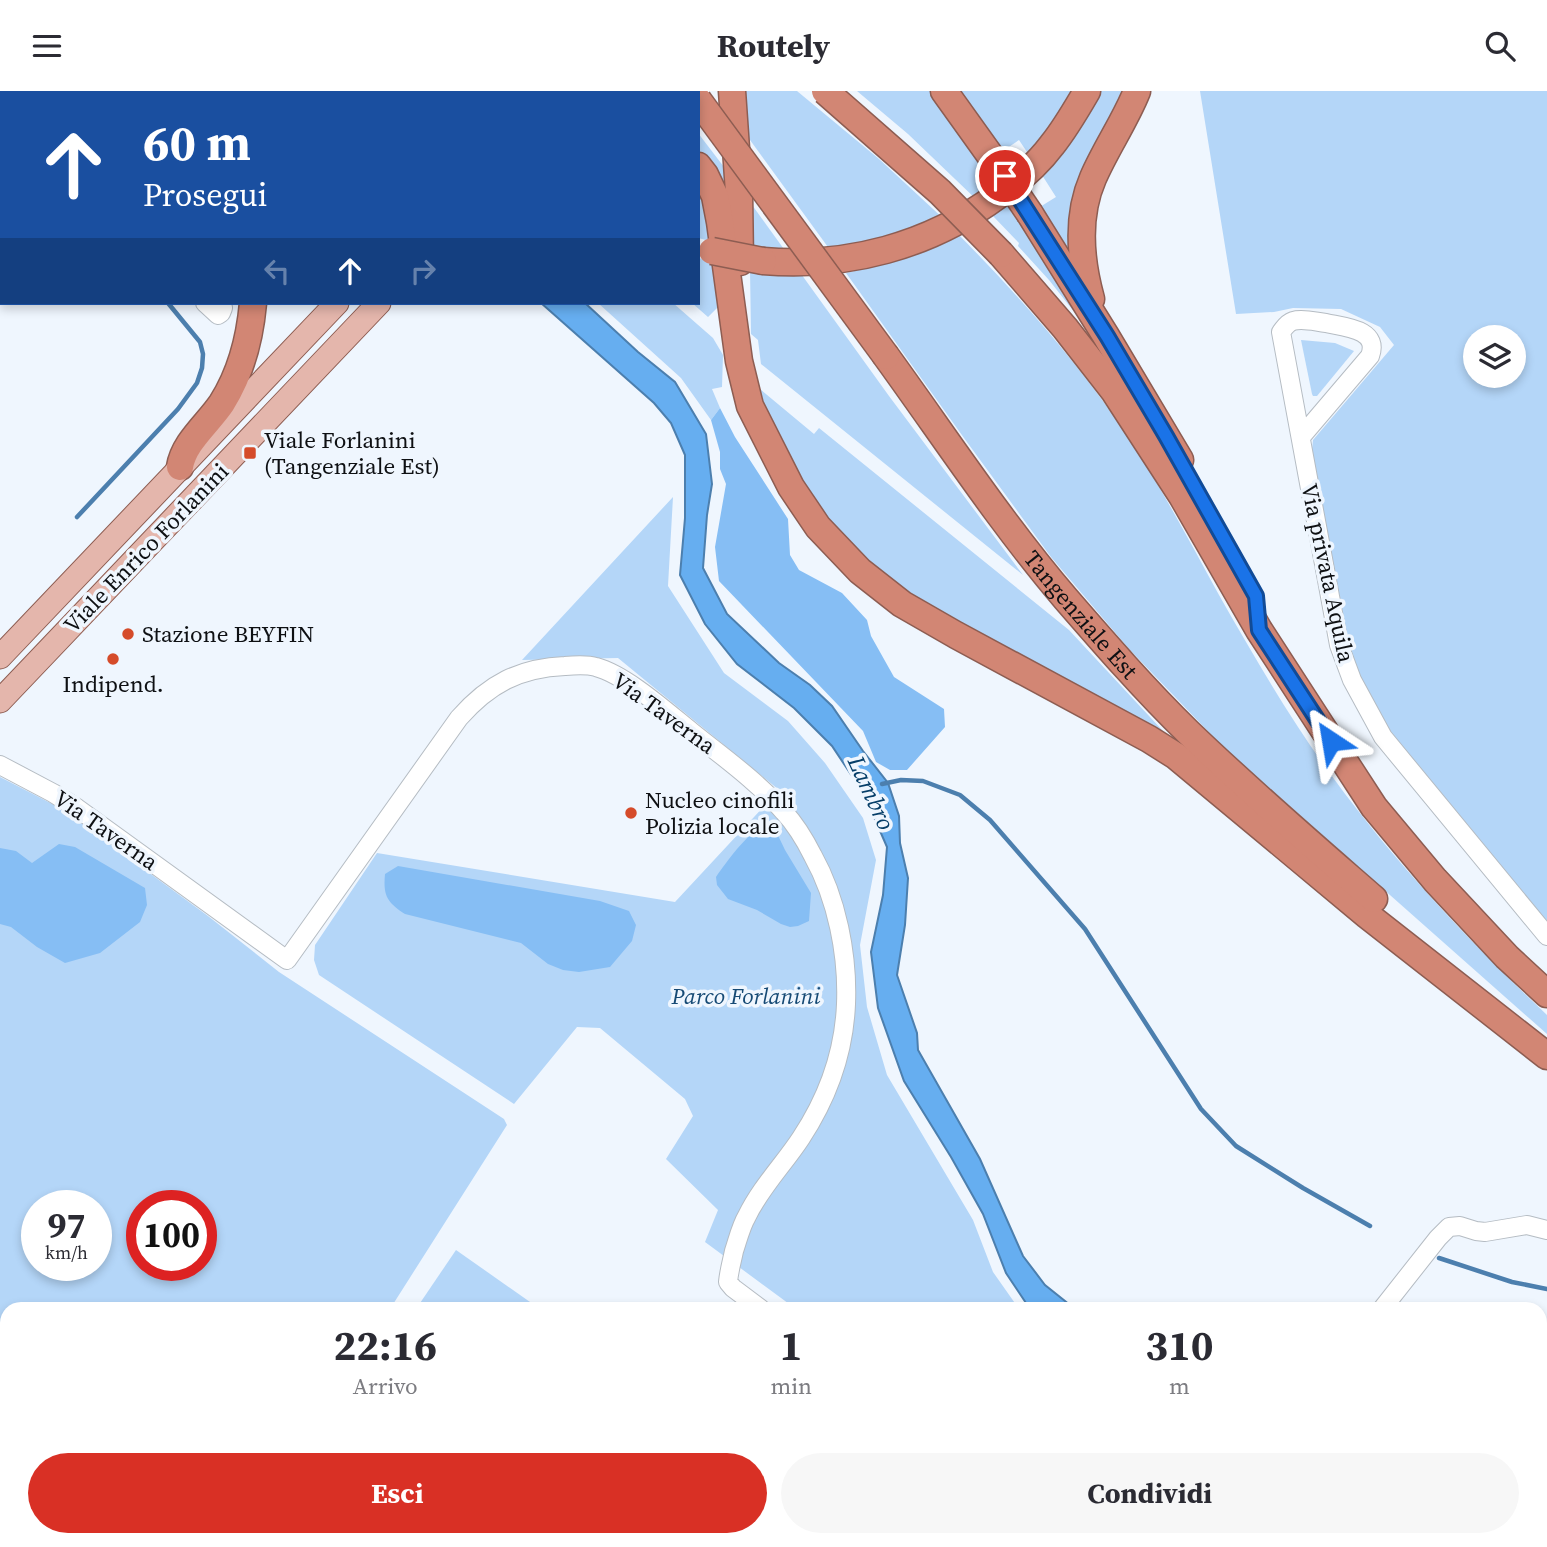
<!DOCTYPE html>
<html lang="it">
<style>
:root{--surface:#fff;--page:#f7f7f7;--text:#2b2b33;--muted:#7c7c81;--accent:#d93025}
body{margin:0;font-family:"Source Serif 4",serif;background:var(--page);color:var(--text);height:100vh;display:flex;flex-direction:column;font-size:26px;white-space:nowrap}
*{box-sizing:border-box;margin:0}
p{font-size:23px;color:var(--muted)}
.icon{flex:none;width:38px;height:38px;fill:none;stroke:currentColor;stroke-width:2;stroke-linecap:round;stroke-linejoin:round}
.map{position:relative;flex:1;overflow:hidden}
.side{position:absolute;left:0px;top:1211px;width:1547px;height:245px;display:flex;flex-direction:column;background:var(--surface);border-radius:21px 21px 0 0;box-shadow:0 4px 10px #0003}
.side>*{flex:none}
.hud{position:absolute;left:0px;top:0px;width:700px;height:214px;box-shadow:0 4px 10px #0003;background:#1a4fa0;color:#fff;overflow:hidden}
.tools{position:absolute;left:1463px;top:234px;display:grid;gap:14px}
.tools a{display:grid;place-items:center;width:63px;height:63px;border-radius:50%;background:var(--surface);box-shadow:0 4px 10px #0003;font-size:35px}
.speed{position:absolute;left:21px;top:1099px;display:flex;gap:14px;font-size:35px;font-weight:700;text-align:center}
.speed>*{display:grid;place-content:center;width:91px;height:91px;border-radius:50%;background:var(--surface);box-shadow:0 4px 10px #0003;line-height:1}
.speed small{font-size:18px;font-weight:400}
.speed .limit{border:10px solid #d22;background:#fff;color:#111}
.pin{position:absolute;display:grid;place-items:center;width:60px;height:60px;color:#fff;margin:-30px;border:4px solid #fff;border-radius:50%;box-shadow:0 2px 7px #0007}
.me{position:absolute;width:77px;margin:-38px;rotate:327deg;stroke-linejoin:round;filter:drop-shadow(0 0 5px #0008)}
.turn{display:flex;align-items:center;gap:24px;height:147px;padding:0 28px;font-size:32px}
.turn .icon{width:91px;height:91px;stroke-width:2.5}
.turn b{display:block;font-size:49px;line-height:60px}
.lanes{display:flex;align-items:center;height:66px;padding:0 28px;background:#0003;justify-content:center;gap:35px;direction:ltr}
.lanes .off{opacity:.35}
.eta{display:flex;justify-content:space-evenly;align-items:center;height:119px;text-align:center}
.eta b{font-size:42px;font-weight:700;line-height:49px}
.button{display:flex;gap:14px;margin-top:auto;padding:14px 28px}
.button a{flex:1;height:80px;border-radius:42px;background:var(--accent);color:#fff;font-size:28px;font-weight:700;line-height:80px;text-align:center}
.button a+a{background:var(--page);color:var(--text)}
header{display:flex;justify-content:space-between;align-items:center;height:91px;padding:0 28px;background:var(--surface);font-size:32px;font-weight:700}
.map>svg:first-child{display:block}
</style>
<header><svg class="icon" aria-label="menu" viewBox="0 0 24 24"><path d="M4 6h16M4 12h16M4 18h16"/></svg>Routely<svg class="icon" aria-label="search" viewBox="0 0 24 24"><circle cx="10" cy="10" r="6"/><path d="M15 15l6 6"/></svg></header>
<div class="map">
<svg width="1547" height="1456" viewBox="0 0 1547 1456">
<rect width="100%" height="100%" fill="#eff6fe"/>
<g fill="#b4d6f8" fill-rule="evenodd">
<path d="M741,0H797L879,68L946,130L833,163L742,38Z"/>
<path d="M857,0H935L999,96L979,111L908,43Z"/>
<path d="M953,0H1075L1029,64L1019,49L1000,62Z"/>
<path d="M1100,0H1133L1071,166L1035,119L1056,106L1042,84Z"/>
<path d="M1200,0H1547V837L1390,645L1358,582L1341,532L1312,359L1313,349L1394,254L1380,236L1341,218L1293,217L1274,221L1236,223ZM1475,247H1514V285H1475Z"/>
<path d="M698,42L727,80L728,111L698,65Z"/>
<path d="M698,86L718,152L698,147Z"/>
<path d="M747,107L786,161L750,158Z"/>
<path d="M1008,111L1090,241L1049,189L1018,155L1019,152L991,123Z"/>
<path d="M959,144C1021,207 1080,274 1129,347C1162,398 1190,451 1219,504C1244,548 1270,593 1298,636C1368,743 1455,837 1547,924V943L1224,657L1129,558L1051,466L964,347L846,182L900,169Z"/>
<path d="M698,167L713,170L719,215L708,226L692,212H698Z"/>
<path d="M750,178L799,180L889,305L1023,484L761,273L758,249L751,243Z"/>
<path d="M598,212H673L713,247L723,264L722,296L712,298L720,317L711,329L681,287Z"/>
<path d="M1301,249L1335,252L1354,260L1317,305H1313L1312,303Z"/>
<path d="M760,298L814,343L819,337L1069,539L1163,640L1160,644L912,514L809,412L766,320Z"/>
<path d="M673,406L668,495L724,582L788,630L825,672L863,727L876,769L860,854L867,916L887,984L973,1129L993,1181L1019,1218H796L705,1151L718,1119L666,1068L693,1025L685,1008L600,937L577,936L514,1013L319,884L314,869L315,854L377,762L675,811L779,699L618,567L522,569Z"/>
<path d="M0,686L62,718L208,825L279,881L504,1028L507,1034L390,1218H7V1449H447L457,1456H0ZM37,1115H96V1174H37ZM142,1115H201V1174H142Z"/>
<path d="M456,1159L540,1218H416Z"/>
<path d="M465,1449H778L773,1456H475Z"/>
<path d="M798,1449H1032L1042,1456H793Z"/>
</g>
<g fill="#86bef4">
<path d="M720,317L735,346L788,428L790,464L799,479L842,502L867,529L871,545L894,586L944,618L945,636L907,679H890L876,671L863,640L719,490L715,456L726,393L720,378V361L711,329Z"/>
<path d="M767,732L774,736L785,759L811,802L809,830L798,835L790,836L781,833L757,819L728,808L717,794L716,786C728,769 748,741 767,732Z"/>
<path d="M59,753L75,756L145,797L147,814L140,831L100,862L65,872L37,856L11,836L0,833V757L16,760L32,772Z"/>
<path d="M398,775L600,810L629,820L636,834L632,850L610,876L579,881L563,879L548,873L521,852L405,823C387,811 383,805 385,783Z"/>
</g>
<g fill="#66aef0" stroke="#4c7fae" stroke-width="2">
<path d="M541,212H585L638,261L675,291L706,343L712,393L707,424L703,477L727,523L779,572L810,594L832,615L863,660L888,692L899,725L900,752L908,787L905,834L897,884L917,942L918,959L980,1068L1023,1165L1045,1194L1075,1218H1030L1006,1182L983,1123L951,1066L904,990L878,917L871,861L883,804L887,756L864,703L832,655L794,617L737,573L705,533L680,484L685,427V364L671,332L654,312Z"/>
<path d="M1345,1449H1431L1488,1456H1358Z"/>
</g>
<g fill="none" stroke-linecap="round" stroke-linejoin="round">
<g stroke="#4c7fae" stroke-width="4.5">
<path d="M0,108L2,109"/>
<path d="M77,426L178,318L197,292L202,277L203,263L200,251L168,212"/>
<path d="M882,693L901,689L923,690L960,704L990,729L1085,838L1201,1018L1236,1055L1303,1097L1370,1135"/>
<path d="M1439,1167L1512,1191L1547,1198"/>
</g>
<g stroke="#b5bcc3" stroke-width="20">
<g id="minor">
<path d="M0,80L2,81"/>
<path d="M205,212L218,224L221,222L223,217L220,212"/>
<path d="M1301,346L1370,265C1380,238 1344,236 1326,232C1316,231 1303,227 1293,230C1287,232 1285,236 1281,241L1339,554L1352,589L1383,646L1547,845"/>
<path d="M0,674L53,702L77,717L287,869L459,627C489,593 519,577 565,575C575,574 586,573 596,576C626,584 667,621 692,641C723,666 757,690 784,721C796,734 805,749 813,765C837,808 848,864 846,913C844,962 828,1006 801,1047C784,1073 761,1096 747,1125C741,1135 738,1148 734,1160C732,1170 729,1180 728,1191L733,1197L761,1218"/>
<path d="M1382,1218L1438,1147L1449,1136L1460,1135L1476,1140L1485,1141L1527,1134L1547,1139"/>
<path d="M1074,1449L1083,1456"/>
</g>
</g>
<g stroke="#8d5d52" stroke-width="25">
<g id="major">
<path d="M537,2L538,0"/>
<path d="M578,2L579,0"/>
<path d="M0,566L337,212"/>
<path d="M0,610L379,212"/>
</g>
</g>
<g stroke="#8d5d52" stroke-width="29">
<g id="highway">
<path d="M467,0L469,2"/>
<path d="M732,0L739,101L740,171"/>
<path d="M944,0L992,67"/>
<path d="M268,2V0"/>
<path d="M698,75L705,84L715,105L720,131L739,270L750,315L791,396L818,436L860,480L902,513L956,544L1149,648L1176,665L1367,824L1547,965"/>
<path d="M1030,123L1106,245L1180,369"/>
<path d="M1001,163L1065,237L1114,300L1182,405L1259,539L1374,716L1435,789L1507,866L1547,903"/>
<path d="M763,170C847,177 929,155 997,105C1017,91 1037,74 1052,54C1065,38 1076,19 1087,0"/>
<path d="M1091,208C1080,168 1076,126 1093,87C1106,57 1125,30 1137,0"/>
<path id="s1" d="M886,265C944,345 1001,432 1066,508C1105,553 1145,599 1188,641C1248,699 1311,753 1374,808"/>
<path d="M180,376C184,351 208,333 222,312C241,282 250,246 253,212"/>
</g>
</g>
<use href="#minor" stroke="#fff" stroke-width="18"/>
<use href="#major" stroke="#e4b6ac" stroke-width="23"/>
<use href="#highway" stroke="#d28674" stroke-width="26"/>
<g stroke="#8d5d52" stroke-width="29" stroke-linecap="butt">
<g id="highway-bridge">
<path d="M825,0L940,101L1001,163"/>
<path d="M698,9L886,265"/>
<path d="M992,67L1030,123"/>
<path d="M712,160L763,170"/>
</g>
</g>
<use href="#highway-bridge" stroke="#d28674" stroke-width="26"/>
</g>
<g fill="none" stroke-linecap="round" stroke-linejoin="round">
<g stroke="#114b97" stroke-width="18">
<path id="route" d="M1005,85L1107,245L1166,345L1256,505L1259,539L1331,650"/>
</g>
<use href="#route" stroke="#1a73e8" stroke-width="12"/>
</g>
<g fill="#d54b2a" stroke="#eff6fe" stroke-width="2.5">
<rect x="243" y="355" width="14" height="14" rx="3.5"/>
<circle cx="128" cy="543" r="7"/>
<circle cx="113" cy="568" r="7"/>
<circle cx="631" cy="722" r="7"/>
</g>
<g text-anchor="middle" stroke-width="7" stroke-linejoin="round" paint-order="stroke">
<g font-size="23" fill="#0e1013" stroke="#eff6fe" text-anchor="start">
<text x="264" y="357">Viale Forlanini<tspan x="264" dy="26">(Tangenziale Est)</tspan></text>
<text x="142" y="551">Stazione BEYFIN</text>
<text x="113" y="601" text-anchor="middle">Indipend.</text>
<text x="645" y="717">Nucleo cinofili<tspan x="645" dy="26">Polizia locale</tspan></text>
</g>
<g font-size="23" fill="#0e1013" stroke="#eff6fe">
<text transform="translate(146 457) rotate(-46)" y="8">Viale Enrico Forlanini</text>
<text transform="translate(1328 482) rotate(78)" y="8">Via privata Aquila</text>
<text dy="8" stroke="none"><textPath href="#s1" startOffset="324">Tangenziale Est</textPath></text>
<text transform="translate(664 622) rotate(36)" y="8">Via Taverna</text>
<text transform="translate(106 739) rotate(35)" y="8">Via Taverna</text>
</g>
<g font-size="23" font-style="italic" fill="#164a75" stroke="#eff6fe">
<text x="746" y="913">Parco Forlanini</text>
</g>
<g font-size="24" font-style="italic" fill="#063e68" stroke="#eff6fe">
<text transform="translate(871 702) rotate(65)" y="8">Lambro</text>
</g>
</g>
</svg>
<div class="tools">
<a><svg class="icon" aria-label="layers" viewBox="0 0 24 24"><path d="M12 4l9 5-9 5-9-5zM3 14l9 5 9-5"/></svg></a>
</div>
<div class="speed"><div>97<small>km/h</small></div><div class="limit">100</div></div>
<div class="pin" style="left:1005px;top:85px;background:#d93025"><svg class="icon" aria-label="arrive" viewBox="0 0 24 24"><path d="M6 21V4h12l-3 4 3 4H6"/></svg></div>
<svg class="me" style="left:1331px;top:650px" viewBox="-20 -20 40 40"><path d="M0-17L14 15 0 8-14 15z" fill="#1a73e8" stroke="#fff" stroke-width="4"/></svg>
<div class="hud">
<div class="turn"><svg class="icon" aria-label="ahead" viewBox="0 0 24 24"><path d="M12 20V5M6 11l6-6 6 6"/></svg><div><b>60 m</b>Prosegui</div></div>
<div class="lanes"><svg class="icon off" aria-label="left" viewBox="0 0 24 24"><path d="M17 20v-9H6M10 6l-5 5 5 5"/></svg><svg class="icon" aria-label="ahead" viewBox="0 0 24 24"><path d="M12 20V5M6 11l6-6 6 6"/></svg><svg class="icon off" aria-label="right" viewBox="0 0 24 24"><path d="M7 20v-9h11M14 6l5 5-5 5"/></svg></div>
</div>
<section class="side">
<div class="eta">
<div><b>22:16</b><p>Arrivo</p></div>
<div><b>1</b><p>min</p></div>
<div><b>310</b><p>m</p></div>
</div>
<div class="button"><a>Esci</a><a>Condividi</a></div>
</section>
</div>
